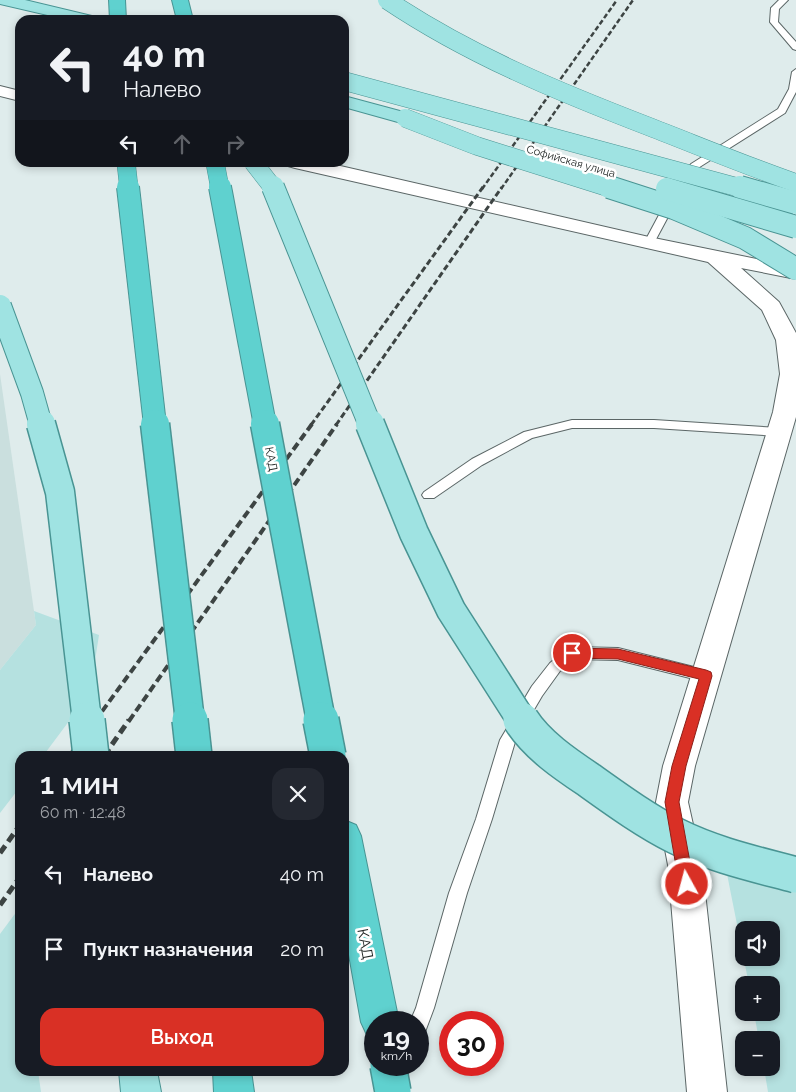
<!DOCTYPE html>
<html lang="ru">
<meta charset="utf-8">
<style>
:root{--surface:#171b24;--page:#242831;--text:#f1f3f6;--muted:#9ea1a6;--accent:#d93025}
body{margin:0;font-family:Raleway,sans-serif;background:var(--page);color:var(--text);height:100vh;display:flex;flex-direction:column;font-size:19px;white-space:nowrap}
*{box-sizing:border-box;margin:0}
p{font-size:16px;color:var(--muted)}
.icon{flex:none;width:28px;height:28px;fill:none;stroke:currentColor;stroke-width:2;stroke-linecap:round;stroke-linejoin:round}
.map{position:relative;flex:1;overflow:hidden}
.panel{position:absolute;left:15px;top:751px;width:334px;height:325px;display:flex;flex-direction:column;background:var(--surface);border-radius:15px;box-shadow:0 2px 8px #0003}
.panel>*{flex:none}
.hud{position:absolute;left:15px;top:15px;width:334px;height:152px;border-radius:15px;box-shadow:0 2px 8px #0003;background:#171b24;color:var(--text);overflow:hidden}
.tools{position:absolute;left:735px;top:921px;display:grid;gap:10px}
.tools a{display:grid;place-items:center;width:45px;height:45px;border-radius:10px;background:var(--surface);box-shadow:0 2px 8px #0003;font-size:25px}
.speed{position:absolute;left:364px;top:1011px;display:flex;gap:10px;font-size:25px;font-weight:700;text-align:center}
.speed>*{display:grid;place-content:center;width:65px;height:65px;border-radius:50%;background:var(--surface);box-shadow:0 2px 8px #0003;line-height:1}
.speed small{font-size:12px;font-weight:400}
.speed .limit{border:8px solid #d22;background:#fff;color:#111}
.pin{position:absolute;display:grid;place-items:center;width:42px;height:42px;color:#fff;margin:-21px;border:2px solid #fff;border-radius:50%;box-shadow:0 1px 5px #0007}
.me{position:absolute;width:55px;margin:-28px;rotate:353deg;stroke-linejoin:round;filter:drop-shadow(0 0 4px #0008)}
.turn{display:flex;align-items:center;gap:18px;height:105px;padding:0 25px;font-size:22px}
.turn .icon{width:65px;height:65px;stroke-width:2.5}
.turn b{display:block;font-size:35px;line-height:42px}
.lanes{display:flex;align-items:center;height:48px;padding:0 25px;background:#0003;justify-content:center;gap:25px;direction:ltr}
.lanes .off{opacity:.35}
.round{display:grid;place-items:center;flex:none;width:52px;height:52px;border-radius:15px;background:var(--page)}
.head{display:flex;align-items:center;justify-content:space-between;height:85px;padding:0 25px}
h1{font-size:30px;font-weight:600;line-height:38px}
.action{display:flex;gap:10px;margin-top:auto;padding:10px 25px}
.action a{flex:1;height:58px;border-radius:15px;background:var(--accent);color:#fff;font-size:20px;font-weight:600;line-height:58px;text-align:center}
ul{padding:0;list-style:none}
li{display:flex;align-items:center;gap:15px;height:75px;padding:0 25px}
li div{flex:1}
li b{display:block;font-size:19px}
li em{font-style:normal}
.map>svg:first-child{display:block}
</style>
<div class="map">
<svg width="796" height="1092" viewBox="0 0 796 1092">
<rect width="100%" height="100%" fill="#dfecec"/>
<path fill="#cadfde" d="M0,374L36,625L0,670Z"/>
<g fill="#b5e1e0" fill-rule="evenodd">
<path d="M34,611L99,635L90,693L43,756H20V787L0,813V670L36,625Z"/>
<path d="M727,874L796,889V1092H768L764,1068H771V1040H759L754,1013L771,1012V985H749ZM744,930H771V958H744Z"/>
<path d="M20,907V1071H38L41,1092H0V934Z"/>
</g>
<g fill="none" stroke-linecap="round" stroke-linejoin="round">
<g stroke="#5b6666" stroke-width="2">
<g id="service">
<path d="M779,0H788L779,9L778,22L796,42V50L793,49L770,22L771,8Z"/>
<path d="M796,69V92L785,113L698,168L687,184H681L679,182L691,164L778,109L789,89L792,72Z"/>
<path d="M672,197L677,200L654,243L653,245H645L644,243L667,200Z"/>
<path d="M572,420H654L779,428L785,432L779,436L654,428H572L532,438L482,465L434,498H424L422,495L424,492L472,459L524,432Z"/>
<path d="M572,647L618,648L706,670L711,672L714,676L711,680L706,682L618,660L575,659L560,671L542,696L515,742L492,819L467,893L434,1008L425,1032L418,1034V1022H410L416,1008L449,893L476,819L500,740L532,686L550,663L567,649Z"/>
</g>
</g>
<g stroke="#5b6666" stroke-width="2">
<g id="minor">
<path d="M0,86L20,91V101L0,96Z"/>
<path d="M286,162H323L649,237L796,267V279L741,268L779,302L796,333V417L695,766L688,802L702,865L727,1092H687L668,865L656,802L663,766L773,412L780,374L776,340L762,310L708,262L295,168L288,166Z"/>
</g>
</g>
<g stroke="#499493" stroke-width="2">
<g id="primary">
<path d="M0,0H25L96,17L98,20H69L0,4Z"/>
<path d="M344,96L411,114L414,118L411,122L405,124L344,107Z"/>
<path d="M119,1071H157L161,1092H121Z"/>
</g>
</g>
<g stroke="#499493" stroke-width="2">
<g id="motorway">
<path d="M109,0H125L126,20H110Z"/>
<path d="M172,0H188L193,20H177Z"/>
<path d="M344,820L356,825L361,836L399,1022H375V1039L367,1035L361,1022L344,927Z"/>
<path d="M213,1071H251L254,1092H214Z"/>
</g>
</g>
<use href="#service" fill="#fff" fill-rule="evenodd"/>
<use href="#minor" fill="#fff" fill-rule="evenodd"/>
<use href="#primary" fill="#9fe3e2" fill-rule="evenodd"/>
<use href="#motorway" fill="#5fd1cf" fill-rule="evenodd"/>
<g stroke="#3d4443" stroke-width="2.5" stroke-dasharray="5 2.5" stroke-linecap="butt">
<path d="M482,189L617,0"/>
<path d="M501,189L633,0"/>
</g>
<g stroke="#3d4443" stroke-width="3" stroke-dasharray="6 3" stroke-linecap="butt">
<path d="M311,425L483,187"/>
<path d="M336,425L502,187"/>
</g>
<g stroke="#3d4443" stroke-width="4" stroke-dasharray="8 4" stroke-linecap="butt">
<path d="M95,721L312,424"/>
<path d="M129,721L337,424"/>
</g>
<g stroke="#3d4443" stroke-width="5" stroke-dasharray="9 5" stroke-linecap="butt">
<path d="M70,756L96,720"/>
<path d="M104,756L129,720"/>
<path d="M0,853L20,825"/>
<path d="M0,905L20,877"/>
</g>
<g stroke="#499493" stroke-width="19" stroke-linecap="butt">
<g id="primary-bridge-far3">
<path d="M387,0C469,55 559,92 650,127C699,146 747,166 796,183"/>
<path d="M344,81L744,189"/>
<path d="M405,118L477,146L613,189"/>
<path d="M253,162L274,189"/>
</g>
</g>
<g stroke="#499493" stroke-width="24" stroke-linecap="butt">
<g id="primary-bridge-far2">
<path d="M273,187L370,425"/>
<path d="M609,187L674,208L745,238L796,269"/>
<path d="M740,187L796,203"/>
<path d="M667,189L796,227"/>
<path d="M0,306L32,393L41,425"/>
</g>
</g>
<g stroke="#499493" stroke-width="31" stroke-linecap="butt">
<g id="primary-bridge-far1">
<path d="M41,424L60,492L87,721"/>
<path d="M370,424L414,533L451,610L522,721"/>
</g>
</g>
<g stroke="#499493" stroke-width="38" stroke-linecap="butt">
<g id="primary-bridge">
<path d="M87,720L91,756"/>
<path d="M521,720C537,745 565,764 589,780C617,800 646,821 676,836C714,855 755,864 796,875"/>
</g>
</g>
<g stroke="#499493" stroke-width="19" stroke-linecap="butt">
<g id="motorway-bridge-far3">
<path d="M126,162L129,189"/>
<path d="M215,162L220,189"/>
</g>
</g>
<g stroke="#499493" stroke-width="24" stroke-linecap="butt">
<g id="motorway-bridge-far2">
<path d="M128,187L155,425"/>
<path d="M220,187L265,425"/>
</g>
</g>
<g stroke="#499493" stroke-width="31" stroke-linecap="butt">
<g id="motorway-bridge-far1">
<path d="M155,424L190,721"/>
<path d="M265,424L321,721"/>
</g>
</g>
<g stroke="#499493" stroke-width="38" stroke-linecap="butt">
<g id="motorway-bridge">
<path d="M190,720L194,756"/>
<path d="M321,720L328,756"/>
<path d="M388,1065L393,1092"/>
</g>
</g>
<use href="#primary-bridge-far3" stroke="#9fe3e2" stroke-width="18"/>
<use href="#primary-bridge-far2" stroke="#9fe3e2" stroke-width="22"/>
<use href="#primary-bridge-far1" stroke="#9fe3e2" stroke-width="28"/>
<use href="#primary-bridge" stroke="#9fe3e2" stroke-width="35"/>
<use href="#motorway-bridge-far3" stroke="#5fd1cf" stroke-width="18"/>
<use href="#motorway-bridge-far2" stroke="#5fd1cf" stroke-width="22"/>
<use href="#motorway-bridge-far1" stroke="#5fd1cf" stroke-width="28"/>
<use href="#motorway-bridge" stroke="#5fd1cf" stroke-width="35"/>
</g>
<path fill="#d93025" stroke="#8d1f18" d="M572,648L618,649L706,670L711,672L712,676L686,766L679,802L694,884L692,889L687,891L682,889L679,884L665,802L672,766L699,679L618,659L572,658L567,657L565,653L567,650Z"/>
<g text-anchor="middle" stroke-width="5" stroke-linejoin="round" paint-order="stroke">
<g font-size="11" fill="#1f2423" stroke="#fff">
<text transform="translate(571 161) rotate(16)" y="4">Софийская улица</text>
</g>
<g font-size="12" fill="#1f2423" stroke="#fff">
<text transform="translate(271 459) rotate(79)" y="4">КАД</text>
</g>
<g font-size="15" fill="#1f2423" stroke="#fff">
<text transform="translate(365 944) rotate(79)" y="5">КАД</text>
</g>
</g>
</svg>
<div class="tools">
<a><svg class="icon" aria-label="sound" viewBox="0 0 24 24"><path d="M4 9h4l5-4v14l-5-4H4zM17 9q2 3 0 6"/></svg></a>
<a>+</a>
<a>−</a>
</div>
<div class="speed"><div>19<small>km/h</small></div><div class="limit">30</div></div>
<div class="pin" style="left:572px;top:653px;background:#d93025"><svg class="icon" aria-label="arrive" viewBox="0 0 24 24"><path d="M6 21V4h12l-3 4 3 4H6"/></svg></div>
<svg class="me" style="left:687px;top:884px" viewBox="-20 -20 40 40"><circle r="17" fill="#d93025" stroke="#fff" stroke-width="3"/><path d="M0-11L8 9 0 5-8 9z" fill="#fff"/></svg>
<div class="hud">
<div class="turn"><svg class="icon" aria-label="left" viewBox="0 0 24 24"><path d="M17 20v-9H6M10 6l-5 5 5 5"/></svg><div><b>40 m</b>Налево</div></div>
<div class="lanes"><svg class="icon" aria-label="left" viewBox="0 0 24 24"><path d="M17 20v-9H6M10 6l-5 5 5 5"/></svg><svg class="icon off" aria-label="ahead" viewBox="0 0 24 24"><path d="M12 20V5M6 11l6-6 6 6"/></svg><svg class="icon off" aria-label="right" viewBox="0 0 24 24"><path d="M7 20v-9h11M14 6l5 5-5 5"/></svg></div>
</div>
<section class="panel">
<div class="head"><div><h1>1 мин</h1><p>60 m · 12:48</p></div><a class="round"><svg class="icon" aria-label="close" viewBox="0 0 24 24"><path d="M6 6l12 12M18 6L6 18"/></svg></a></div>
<ul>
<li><svg class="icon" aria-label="left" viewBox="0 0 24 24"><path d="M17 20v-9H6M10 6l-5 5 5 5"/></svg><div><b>Налево</b></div><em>40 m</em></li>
<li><svg class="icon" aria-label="arrive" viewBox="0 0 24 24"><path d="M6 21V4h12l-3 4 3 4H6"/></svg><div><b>Пункт назначения</b></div><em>20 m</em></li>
</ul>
<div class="action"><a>Выход</a></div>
</section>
</div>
